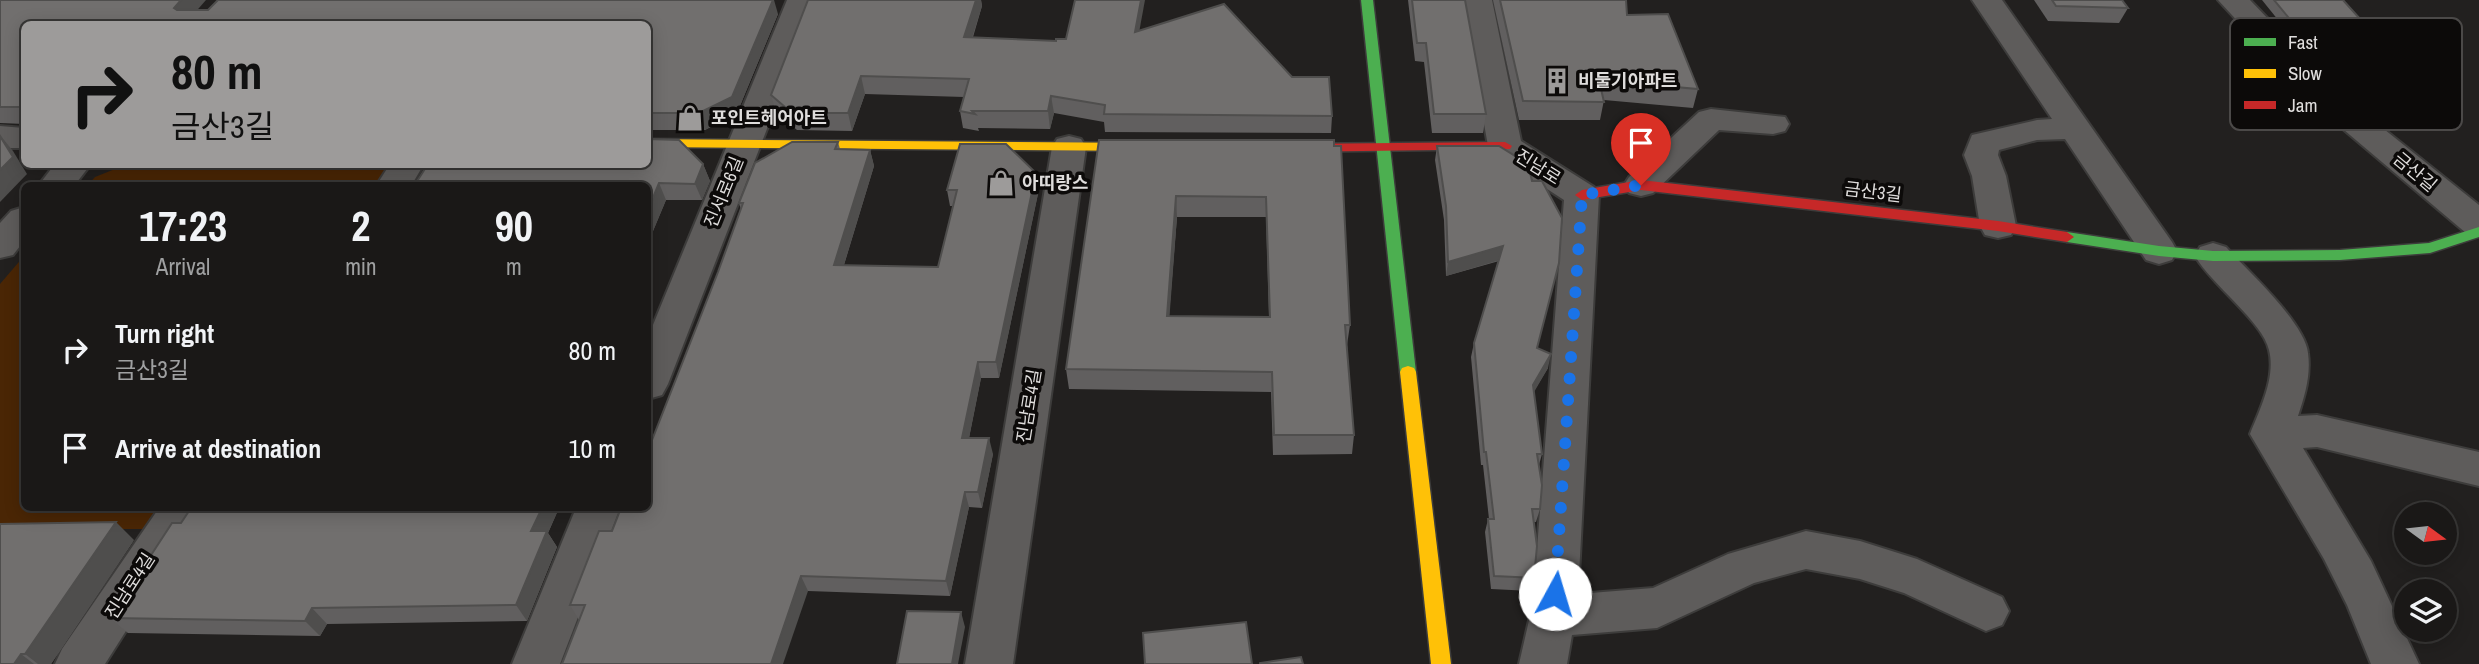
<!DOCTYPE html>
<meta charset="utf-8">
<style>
:root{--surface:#1a1817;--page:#272524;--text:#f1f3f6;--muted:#9fa0a1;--line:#383736}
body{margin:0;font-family:"Archivo Narrow","Noto Sans KR",sans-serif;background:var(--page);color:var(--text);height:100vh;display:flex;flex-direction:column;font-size:26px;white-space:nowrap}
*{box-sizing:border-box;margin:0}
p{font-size:23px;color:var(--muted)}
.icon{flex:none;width:38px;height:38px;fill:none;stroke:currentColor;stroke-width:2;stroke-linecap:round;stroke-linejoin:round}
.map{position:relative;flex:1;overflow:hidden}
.details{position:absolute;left:21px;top:182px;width:630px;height:329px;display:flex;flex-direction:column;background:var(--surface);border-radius:10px;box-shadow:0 4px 18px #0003,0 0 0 2px var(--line)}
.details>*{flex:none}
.guide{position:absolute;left:21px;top:21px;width:630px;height:147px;border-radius:10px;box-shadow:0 4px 18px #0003,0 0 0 2px var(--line);background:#9d9b9a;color:#111;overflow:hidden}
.needle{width:46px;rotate:105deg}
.fabs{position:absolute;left:2394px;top:502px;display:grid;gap:14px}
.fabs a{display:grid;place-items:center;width:63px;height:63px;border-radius:50%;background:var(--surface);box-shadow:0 4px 18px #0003,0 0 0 2px var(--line);font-size:35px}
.pin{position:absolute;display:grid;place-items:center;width:60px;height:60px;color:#fff;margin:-72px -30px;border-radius:50% 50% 50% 0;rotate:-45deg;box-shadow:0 0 7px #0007}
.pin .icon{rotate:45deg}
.me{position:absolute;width:77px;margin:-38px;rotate:6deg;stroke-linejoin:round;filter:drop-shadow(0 0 5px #0008)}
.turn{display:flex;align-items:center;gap:24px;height:147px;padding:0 35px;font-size:32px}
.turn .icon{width:91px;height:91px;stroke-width:2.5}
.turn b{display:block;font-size:49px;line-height:60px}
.eta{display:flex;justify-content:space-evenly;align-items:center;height:119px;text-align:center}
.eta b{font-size:42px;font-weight:800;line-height:49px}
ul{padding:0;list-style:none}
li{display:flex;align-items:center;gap:21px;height:98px;padding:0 35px}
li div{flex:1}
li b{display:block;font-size:26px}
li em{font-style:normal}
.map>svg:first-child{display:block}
</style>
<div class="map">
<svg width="2479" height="664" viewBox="0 0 2479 664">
<rect width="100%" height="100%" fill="#22201f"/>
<g fill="#4a2605">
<path d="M384,164L390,169L379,185L87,186L95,177L125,165Z"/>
<path d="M24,256V508H165L150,529H0V284Z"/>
</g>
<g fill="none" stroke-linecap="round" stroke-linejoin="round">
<g stroke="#3d3c3b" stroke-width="4">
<g id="street">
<path d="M787,0H817L668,384L662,395L648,399V337Z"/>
<path d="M1462,0H1492L1521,141L1594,187L1599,195L1578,594L1653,588L1728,554L1806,531L1860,541L1917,559L2002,597L2009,611L2002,625L1986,631L1904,593L1860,579L1806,569L1754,583L1657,628L1572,635L1567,664H1519L1530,616L1537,549L1564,200L1493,154L1488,146Z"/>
<path d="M1972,0H2002L2172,242L2177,251L2172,260L2159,264L2146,260L2065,139L2037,140L1999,150L1998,155L2006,176L2016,226L2011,235L1998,238L1985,235L1980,226L1972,176L1964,155L1972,135L2037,120L2052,119Z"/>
<path d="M2218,0H2250L2340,94L2479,205V236L2466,233L2318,108Z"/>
<path d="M1711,109L1785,117L1789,124L1785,131L1773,134L1719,130L1653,193L1641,196L1629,193L1624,185L1629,177L1699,112Z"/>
<path d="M0,126L24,128V148H0Z"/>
<path d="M1069,136L1081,139L1086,147L1013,664H965L1052,147L1057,139Z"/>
<path d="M55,164H91L74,186H38Z"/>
<path d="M390,164H424L411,186H376Z"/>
<path d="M24,207V241L13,255L0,258V223L11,211Z"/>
<path d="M2213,243L2226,247C2247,270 2305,323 2308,353C2311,375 2305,395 2298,416L2317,415L2479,452V486L2317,447L2303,448L2371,561L2419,664H2371L2347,605L2324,559L2250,434C2260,409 2276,377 2269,350C2263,322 2211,284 2195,256L2200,247Z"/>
<path d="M159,508H204L105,664H55L62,649Z"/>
<path d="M576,508H620L560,664H512Z"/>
</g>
</g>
<g stroke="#3d3c3b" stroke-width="3">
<g id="fast">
<path d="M1361,0H1373L1416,372L1414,376H1402L1400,372Z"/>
<path d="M2479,227V237L2430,253L2340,260L2213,261L2159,256L2067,242L2060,237L2067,232L2159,246L2213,251L2340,250L2429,243Z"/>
</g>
</g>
<g stroke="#3d3c3b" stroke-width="3">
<g id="slow">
<path d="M648,139L1149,143L1156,147L1149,151L648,147Z"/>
<path d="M1408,366L1414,368L1416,372L1451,664H1431L1400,372L1402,368Z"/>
</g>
</g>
<g stroke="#3d3c3b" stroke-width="3">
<g id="jam">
<path d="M1505,142L1512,146L1510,149L1290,152L1283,148L1290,144Z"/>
<path d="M1641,180L1998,221L2067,232L2074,237L2067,242L1998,231L1641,190L1582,200L1575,195L1582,190Z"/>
</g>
</g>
<use href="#street" fill="#5e5c5b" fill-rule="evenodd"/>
<use href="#fast" fill="#4caf50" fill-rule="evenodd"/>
<use href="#slow" fill="#ffc107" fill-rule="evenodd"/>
<use href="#jam" fill="#c62828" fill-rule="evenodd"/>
</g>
<g fill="#615f5f" fill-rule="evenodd">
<path d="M0,0L197,10L778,14L737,113L705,130H648V24H24V124L0,123Z"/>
<path d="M808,0H981L982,6L973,37L1056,41L1140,30L1292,77L1332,116L1331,133L1105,132L1104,122L1054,113L1050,129L978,128L979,131L963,128L960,111L964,97L865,94L852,131L797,130L776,112L771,95Z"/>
<path d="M1408,0H1465L1486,114L1483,133H1432L1424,62L1415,61Z"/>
<path d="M1493,0H1626L1627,15L1698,89L1693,108L1604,100L1600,120H1519Z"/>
<path d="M2034,0H2122L2128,8L2119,23L2048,21Z"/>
<path d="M2262,0H2343L2370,30L2364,38L2291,36Z"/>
<path d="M1099,140H1334L1350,325L1347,345L1354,435L1352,454L1273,455L1271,392L1069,389L1066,369ZM1177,217H1266L1269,317L1169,316Z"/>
<path d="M838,142L840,149L870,150L874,166L844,265L938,267L954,206H950L947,190L1039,189L999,378H981L969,438L993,454L982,508L969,507L950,596L808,591L579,620L570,605L612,531L652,440L718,272L741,210L739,203Z"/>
<path d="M1437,146H1499L1537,348L1548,368L1534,391L1542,454L1539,465L1540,509L1536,522H1534V578L1530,591L1491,589L1485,532L1488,519H1489L1483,465H1481L1471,357L1474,343L1499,261L1446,276L1444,220L1435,160Z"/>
<path d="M703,164L710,181L702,200H666L648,243V186Z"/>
<path d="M191,508H559L548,533L557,547L527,621L327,624L320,636L128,633L110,618Z"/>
<path d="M134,540L51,664H0Z"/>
</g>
<g fill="#4f4e4d">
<path d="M181,0H206L185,24L174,8Z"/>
<path d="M773,0H774L778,14L737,113L705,130L699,113Z"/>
<path d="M976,0H981L982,6L967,54L964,37Z"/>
<path d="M1141,0H1145L1136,49L1135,32Z"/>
<path d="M861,76L865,94L852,131L848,113Z"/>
<path d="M1051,96L1054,113L1050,129L1048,111Z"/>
<path d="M0,135L13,151L27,174L0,202Z"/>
<path d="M870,150L874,166L839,281L834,265Z"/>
<path d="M703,164L710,181L702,200L695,184Z"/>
<path d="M1036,173L1039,189L999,378L996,362Z"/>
<path d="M659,183L666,200L648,243V210Z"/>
<path d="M1176,196L1177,217L1168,336L1167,316Z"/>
<path d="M1503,246L1500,260L1446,276L1448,262Z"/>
<path d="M1551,354L1548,368L1530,399L1533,385Z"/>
<path d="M978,362L981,378L966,453L962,438Z"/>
<path d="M989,438L993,454L982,508L978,492Z"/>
<path d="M965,492L969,507L950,596L946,581Z"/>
<path d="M542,508H559L548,533L557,547L527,621L516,605L531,531Z"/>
<path d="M116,522L134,540L51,664H38L25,654Z"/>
<path d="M801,576L808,591L783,664H771Z"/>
<path d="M312,608L327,624L320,636L305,621Z"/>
<path d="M961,612L965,627L958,664H952Z"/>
<path d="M21,654L34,664H14Z"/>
</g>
<g fill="#716f6e" stroke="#4f4e4d" stroke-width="2" fill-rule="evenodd">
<path d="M0,0H181L174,8L177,10H208L218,0H773L732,97L699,113H648V24H24V107H0Z"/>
<path d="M808,0H976L964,37L1056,41V39H1066L1075,0H1141L1135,32L1224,4L1292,77H1329L1332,116L1104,114L1105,105L1051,96L1048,111H972L975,114L960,111L969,79L861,76L848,113H792L771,95Z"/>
<path d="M1412,0H1465L1486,114H1434L1426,43H1417Z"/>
<path d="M1500,0H1626L1627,15L1668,14L1698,89L1599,80L1604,102L1523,101Z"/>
<path d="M2052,0H2122L2128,8L2056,6Z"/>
<path d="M2274,0H2343L2370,30L2297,28Z"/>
<path d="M0,136L13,157L0,170Z"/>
<path d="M648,139L679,140L703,164L695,184L659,183L648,210V186H414L428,164H648Z"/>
<path d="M1099,140H1334V146H1341L1350,325H1345L1354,435H1274L1272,372L1066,369ZM1176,196L1266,197L1270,317L1167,316Z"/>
<path d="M792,142H838L835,149L870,150L834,265L938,267L957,190H947L960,144H1006L1036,173L996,362H978L962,438H989L978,492H965L946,581L801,576L771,664H562L585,605H570L599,531H612L621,508H648V440H652L718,272L743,203H739L755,163Z"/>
<path d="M1437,146H1499L1528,164L1532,181H1542L1562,218L1559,263L1537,348L1551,354L1533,385L1542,454H1537L1542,485L1540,509H1532L1537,546L1534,578L1494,576L1488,519H1494L1486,452H1484L1474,343L1503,246L1448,262L1446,206Z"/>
<path d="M191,508H542L531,531H547L516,605L312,608L305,621L110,618L172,523H181Z"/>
<path d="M116,522L25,654H21L14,664H0V524Z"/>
<path d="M907,611L961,612L952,664H897Z"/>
<path d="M1246,622L1252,664H1145L1143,633Z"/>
<path d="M1301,657L1303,664H1260V663Z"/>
</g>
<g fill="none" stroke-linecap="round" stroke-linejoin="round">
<path stroke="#1a73e8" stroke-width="12" stroke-dasharray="0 21.6" d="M1555,594L1582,195L1641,185"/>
</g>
<defs>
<g id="building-bare" transform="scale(2.1)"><path d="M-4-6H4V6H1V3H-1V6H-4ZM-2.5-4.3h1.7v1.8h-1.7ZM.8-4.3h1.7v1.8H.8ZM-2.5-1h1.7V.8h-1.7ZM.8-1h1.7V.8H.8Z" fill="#9d9b9a" stroke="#0c0a09" stroke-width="2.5" paint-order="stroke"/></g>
<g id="shop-bare" transform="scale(2.1)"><path d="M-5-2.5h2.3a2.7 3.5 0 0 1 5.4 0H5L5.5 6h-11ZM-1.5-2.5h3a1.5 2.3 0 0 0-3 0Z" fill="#9d9b9a" stroke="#0c0a09" stroke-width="2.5" paint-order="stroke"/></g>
</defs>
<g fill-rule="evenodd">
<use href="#building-bare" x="1557" y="81"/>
<use href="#shop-bare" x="690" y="118"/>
<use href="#shop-bare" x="1001" y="183"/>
</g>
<g text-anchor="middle" stroke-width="7" stroke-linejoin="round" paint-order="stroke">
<g font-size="18" font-weight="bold" fill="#dfdddc" stroke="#0c0a09" text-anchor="start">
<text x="1578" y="87">비둘기아파트</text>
<text x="711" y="124">포인트헤어아트</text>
<text x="1022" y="189">아띠랑스</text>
</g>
<g font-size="18" fill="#dfdddc" stroke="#0c0a09">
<text transform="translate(1538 167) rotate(32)" y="6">진남로</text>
<text transform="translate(2415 172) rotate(40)" y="6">금산길</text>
<text transform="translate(724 192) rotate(-68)" y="6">진서로6길</text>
<text transform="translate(1873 192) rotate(7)" y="6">금산3길</text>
<text transform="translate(1029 406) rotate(-81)" y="6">진남로4길</text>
<text transform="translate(130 586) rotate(-57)" y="6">진남로4길</text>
</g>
</g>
<rect x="2230" y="18" width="232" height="112" rx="10" fill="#0c0a09" stroke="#4b4948" stroke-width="2"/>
<rect x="2244" y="38" width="32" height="8" fill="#4caf50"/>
<rect x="2244" y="69" width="32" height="9" fill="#ffc107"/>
<rect x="2244" y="101" width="32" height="8" fill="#c62828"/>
<g font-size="19" fill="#dfdddc">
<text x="2288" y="49">Fast</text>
<text x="2288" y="80">Slow</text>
<text x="2288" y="112">Jam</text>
</g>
</svg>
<div class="fabs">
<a><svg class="needle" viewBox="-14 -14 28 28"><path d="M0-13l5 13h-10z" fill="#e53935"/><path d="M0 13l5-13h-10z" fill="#9fa0a1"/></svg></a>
<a><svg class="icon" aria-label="layers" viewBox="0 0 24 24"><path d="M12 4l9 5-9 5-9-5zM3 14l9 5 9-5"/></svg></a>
</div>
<div class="pin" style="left:1641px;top:185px;background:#d93025"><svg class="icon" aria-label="arrive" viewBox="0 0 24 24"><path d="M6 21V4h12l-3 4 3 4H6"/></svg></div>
<svg class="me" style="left:1555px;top:594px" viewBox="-20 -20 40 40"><circle r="19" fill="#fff"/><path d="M0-13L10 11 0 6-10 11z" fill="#1a73e8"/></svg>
<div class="guide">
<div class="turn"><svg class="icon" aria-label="right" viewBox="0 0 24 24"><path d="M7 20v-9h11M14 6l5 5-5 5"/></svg><div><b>80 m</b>금산3길</div></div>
</div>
<section class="details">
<div class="eta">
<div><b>17:23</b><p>Arrival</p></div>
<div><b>2</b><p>min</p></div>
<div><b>90</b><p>m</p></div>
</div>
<ul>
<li><svg class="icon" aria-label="right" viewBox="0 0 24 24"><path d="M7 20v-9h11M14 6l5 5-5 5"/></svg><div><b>Turn right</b><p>금산3길</p></div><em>80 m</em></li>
<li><svg class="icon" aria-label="arrive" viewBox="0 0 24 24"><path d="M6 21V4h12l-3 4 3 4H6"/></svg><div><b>Arrive at destination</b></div><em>10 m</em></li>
</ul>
</section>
</div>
